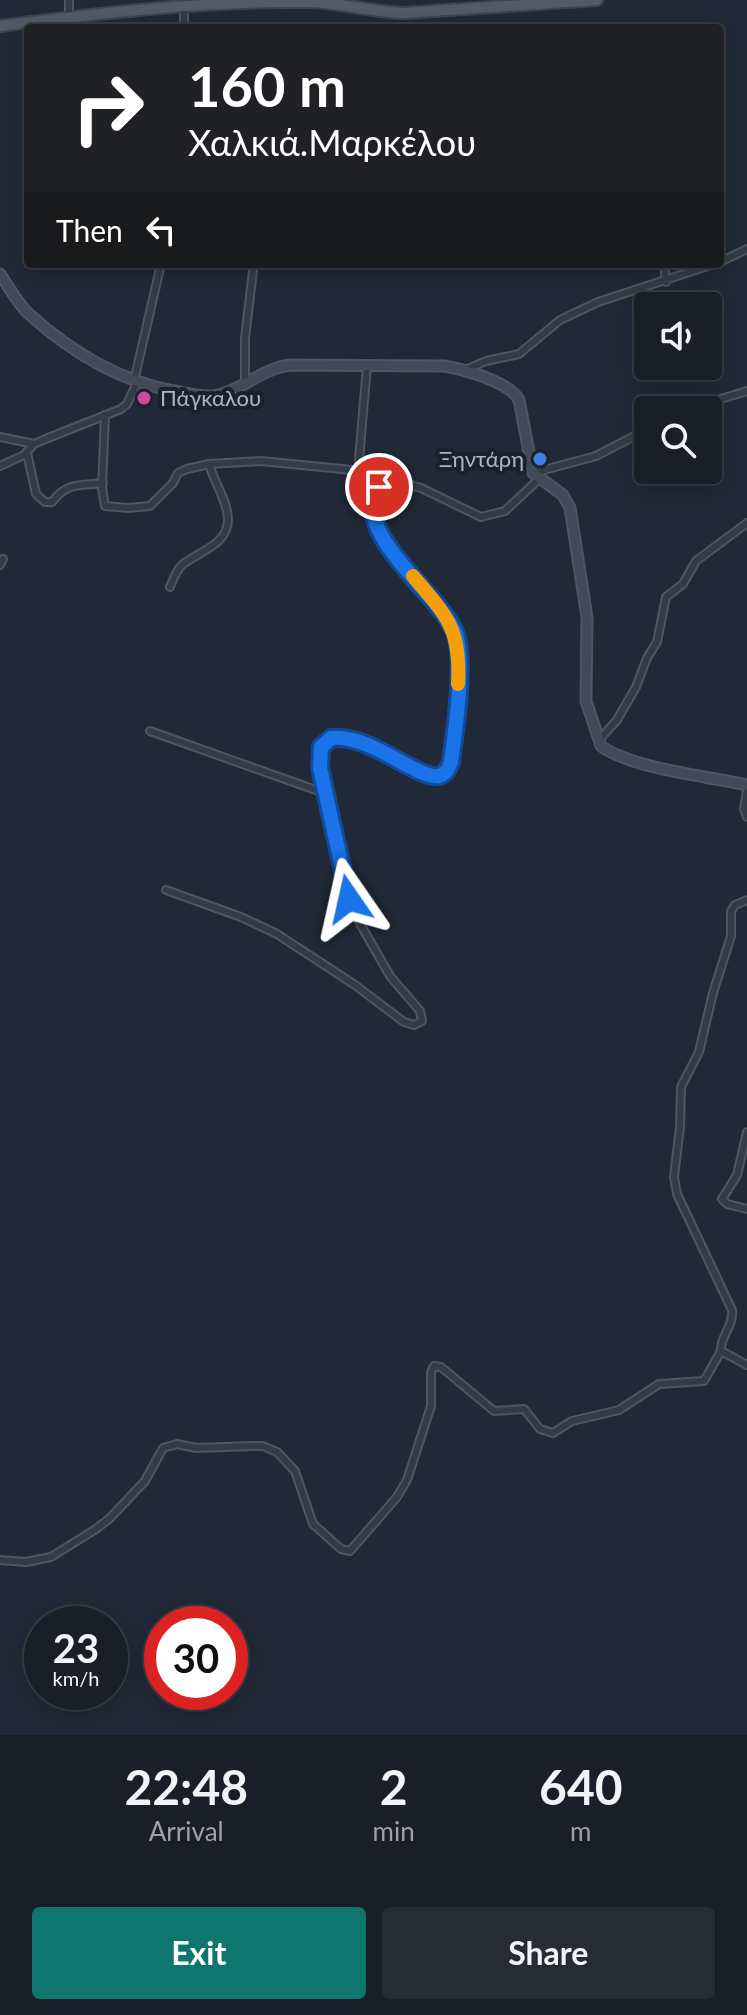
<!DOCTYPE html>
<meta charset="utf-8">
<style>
:root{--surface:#191e29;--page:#262b35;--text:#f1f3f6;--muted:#9fa2a8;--line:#373c46;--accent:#0f766e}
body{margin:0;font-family:Lato,sans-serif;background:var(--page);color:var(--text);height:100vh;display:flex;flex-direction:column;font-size:30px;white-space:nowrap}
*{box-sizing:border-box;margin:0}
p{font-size:26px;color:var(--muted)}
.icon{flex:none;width:44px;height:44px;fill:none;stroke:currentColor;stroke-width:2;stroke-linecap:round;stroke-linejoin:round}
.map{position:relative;height:1735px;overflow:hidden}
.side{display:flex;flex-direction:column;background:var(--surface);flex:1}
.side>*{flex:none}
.banner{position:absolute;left:24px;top:24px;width:700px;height:244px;border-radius:8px;box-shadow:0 4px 20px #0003,0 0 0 2px var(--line);background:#202124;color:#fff;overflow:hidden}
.buttons{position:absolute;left:634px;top:292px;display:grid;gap:16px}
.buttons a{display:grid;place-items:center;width:88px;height:88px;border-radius:8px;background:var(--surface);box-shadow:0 4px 20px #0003,0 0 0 2px var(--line);font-size:40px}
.speed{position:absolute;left:24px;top:1606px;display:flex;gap:16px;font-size:40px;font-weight:700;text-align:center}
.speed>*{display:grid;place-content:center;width:104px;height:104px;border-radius:50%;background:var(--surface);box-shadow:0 4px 20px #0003,0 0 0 2px var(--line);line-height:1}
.speed small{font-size:20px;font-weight:400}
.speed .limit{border:12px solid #d22;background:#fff;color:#111}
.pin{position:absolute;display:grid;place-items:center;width:68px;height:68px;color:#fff;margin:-34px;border:4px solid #fff;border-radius:50%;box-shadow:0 2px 8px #0007}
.me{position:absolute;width:88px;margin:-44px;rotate:349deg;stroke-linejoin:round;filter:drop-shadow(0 0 6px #0008)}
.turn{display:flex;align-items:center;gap:28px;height:168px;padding:0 32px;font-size:36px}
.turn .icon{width:104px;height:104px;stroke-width:2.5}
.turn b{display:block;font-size:56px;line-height:68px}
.then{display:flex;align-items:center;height:76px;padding:0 32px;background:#0003;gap:16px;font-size:30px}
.eta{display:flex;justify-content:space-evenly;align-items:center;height:136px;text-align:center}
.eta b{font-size:48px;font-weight:700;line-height:56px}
.button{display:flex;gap:16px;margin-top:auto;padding:16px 32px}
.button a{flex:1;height:92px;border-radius:8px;background:var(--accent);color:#fff;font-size:32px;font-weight:700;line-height:92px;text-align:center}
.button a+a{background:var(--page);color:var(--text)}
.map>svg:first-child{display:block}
</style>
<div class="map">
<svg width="747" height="1735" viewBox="0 0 747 1735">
<rect width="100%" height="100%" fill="#212837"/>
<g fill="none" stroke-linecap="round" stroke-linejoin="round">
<g stroke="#4f5562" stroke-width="10">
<g id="street">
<path d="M69,0V17"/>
<path d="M184,28V8"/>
<path d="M720,262L747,249"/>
<path d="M664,264L666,282"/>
<path d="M465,370L486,361L519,354L560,320L598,302L714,264"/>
<path d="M134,381L161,264"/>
<path d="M245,382V338L253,271"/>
<path d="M684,410L747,391"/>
<path d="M105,415L102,488L105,506L128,508L150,506L173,483L178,473L187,469L209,464L261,461L362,471L421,488L481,517L505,511L539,479"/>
<path d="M0,437L34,444"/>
<path d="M27,453L36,494L45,502H52C67,482 79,486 103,483"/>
<path d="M0,466L24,455L34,444L48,438L121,409L127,404L137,383"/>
<path d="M358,471L367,366"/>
<path d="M533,473L596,456L648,429"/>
<path d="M0,565L3,559"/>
<path d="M170,587C173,580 176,571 182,565C199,551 229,545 228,518C227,500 214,482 209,464"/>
<path d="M150,731L327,794"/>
<path d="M599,740L617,720L636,687L647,658L657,642L666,597L683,584L696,561L747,523"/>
<path d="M747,791L744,809L747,817"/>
<path d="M166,890L241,917L277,934L355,985L404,1022L414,1025L422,1021L420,1011L390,976L354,913L346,887L319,761L324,743C349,722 406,767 432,776L443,774L451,762C455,732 465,661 455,634C444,601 328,507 391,479"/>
<path d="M747,900L735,905L731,911V936L713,993L699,1052L681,1087L680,1127L674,1177L677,1194L732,1310C734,1326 720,1336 721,1351L747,1365"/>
<path d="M747,1132L737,1175L722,1199L727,1204L747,1209"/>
<path d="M0,1560L26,1562L51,1557L96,1529L110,1518L145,1481L163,1448L177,1444L196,1448L252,1446H263L277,1452L295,1471L313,1524L341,1549L350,1551L397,1497L407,1480L431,1406V1372L434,1366L441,1367L494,1411L524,1409L540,1429L553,1433L572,1421L619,1410L659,1384L704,1381L721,1351"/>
</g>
</g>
<g stroke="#4f5562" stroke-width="13">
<path id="secondary" d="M0,274C9,287 17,303 29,314C71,352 119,381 174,391C186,393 199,397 211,396C240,393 261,368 291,365L444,366C463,369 510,382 519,400L533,473L563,495L570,508L587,617L586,701L601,746C633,769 707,776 747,785"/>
</g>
<g stroke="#3e4451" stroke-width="14">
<path id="primary" d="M0,26C101,13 204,1 306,2C339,2 371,12 404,13L597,0"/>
</g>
<use href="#street" stroke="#343b47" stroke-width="6"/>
<use href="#secondary" stroke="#42495a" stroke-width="9"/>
<use href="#primary" stroke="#525967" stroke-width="10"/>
</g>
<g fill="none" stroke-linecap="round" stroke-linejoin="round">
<g stroke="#114b97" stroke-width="20">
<path id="route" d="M349,899L320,768L321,747L331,738C369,733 418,780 439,776C446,774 448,769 451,762C455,732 466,660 455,632C439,594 348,530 379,487"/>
</g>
<use href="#route" stroke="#1a73e8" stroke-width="14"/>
<path stroke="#f59e0b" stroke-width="14" d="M413,576C447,616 461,629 458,684"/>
</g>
<circle fill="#d1479c" stroke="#1a202c" stroke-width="3" cx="144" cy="398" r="8"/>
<circle fill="#3f7fe0" stroke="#1a202c" stroke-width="3" cx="540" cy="459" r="8"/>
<g text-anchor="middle" stroke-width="8" stroke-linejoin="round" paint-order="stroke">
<g font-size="22" fill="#afb5c4" stroke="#1a202c" text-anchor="start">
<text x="160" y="406">Πάγκαλου</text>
<text x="524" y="467" text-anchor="end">Ξηντάρη</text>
</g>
</g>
</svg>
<div class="buttons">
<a><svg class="icon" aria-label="sound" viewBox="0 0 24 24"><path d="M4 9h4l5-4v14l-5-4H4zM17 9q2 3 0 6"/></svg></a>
<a><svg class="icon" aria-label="search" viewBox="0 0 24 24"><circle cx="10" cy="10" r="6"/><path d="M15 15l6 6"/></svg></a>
</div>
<div class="speed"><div>23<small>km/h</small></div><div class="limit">30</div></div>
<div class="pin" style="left:379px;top:487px;background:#d93025"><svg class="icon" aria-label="arrive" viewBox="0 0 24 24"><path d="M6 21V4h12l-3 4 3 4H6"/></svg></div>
<svg class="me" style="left:349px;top:899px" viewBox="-20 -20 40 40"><path d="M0-17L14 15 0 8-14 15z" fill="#1a73e8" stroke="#fff" stroke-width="4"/></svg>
<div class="banner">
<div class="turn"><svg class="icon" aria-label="right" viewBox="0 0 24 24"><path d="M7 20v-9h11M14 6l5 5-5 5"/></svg><div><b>160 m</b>Χαλκιά.Μαρκέλου</div></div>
<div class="then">Then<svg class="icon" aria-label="left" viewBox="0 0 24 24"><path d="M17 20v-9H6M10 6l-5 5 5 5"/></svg></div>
</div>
</div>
<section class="side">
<div class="eta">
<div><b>22:48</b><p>Arrival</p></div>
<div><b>2</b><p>min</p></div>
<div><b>640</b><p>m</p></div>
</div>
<div class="button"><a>Exit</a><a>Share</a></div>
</section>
